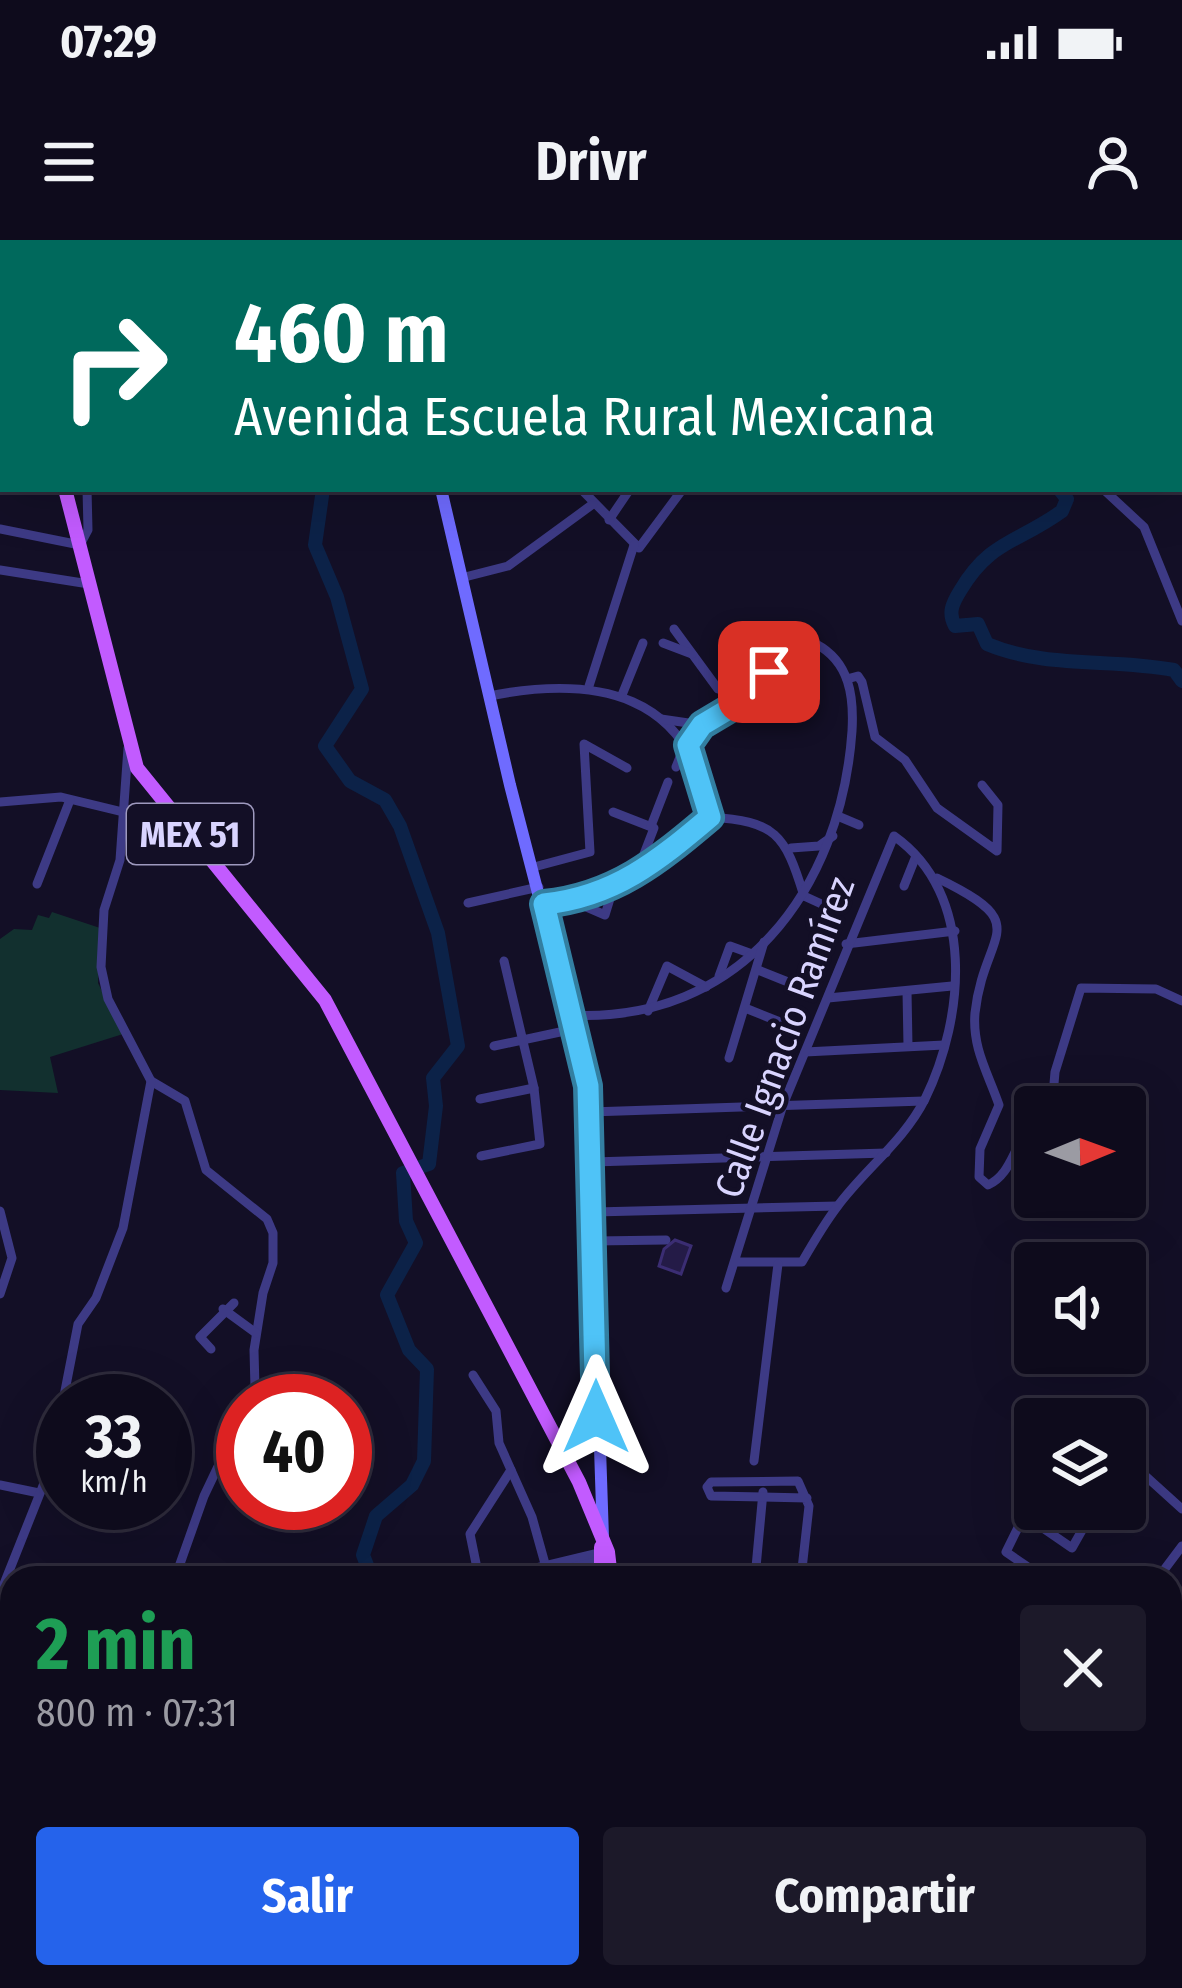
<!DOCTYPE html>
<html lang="es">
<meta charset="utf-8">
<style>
:root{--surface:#0e0b1c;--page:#1c1929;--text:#f1f3f6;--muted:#9b9ba3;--line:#2e2b3b;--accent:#2563eb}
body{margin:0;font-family:"Fira Sans Condensed",sans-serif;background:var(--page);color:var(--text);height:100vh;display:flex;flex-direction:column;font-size:45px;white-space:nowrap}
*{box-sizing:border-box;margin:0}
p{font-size:39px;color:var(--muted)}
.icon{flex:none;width:66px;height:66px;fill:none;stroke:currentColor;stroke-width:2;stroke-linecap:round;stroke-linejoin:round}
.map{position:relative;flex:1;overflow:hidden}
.side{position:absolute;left:0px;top:1326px;width:1182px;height:423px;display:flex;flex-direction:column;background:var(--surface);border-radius:36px 36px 0 0;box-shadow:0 12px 48px #0002,0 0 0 3px var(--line)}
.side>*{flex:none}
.banner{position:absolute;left:0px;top:0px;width:1182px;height:252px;box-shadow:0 12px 48px #0002,0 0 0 3px var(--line);background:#00695c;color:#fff;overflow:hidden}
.needle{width:78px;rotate:89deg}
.fabs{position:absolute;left:1014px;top:846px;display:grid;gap:24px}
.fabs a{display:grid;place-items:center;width:132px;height:132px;border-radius:12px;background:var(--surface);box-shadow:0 12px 48px #0002,0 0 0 3px var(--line);font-size:60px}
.speed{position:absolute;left:36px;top:1134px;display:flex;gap:24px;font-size:60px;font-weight:700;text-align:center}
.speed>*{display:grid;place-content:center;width:156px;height:156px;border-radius:50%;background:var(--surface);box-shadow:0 12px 48px #0002,0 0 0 3px var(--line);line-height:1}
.speed small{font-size:30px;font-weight:400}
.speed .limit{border:18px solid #d22;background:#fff;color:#111}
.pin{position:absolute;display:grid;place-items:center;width:102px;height:102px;color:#fff;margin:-51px;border-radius:24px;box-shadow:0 6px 18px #0006}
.me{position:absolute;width:132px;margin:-66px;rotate:0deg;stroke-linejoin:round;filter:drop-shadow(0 0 9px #0008)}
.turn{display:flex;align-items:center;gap:42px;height:252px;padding:0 36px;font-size:54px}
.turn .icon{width:156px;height:156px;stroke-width:2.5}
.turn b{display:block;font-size:84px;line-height:102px}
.round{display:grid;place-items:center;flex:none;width:126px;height:126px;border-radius:12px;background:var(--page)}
.summary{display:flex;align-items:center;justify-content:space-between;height:204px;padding:0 36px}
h1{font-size:72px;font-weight:700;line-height:90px;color:#1e9e55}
.action{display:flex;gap:24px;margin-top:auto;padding:24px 36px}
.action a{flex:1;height:138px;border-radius:12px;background:var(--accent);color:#fff;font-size:48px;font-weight:700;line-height:138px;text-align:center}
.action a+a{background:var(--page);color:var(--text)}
.status{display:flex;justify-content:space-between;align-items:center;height:84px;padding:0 60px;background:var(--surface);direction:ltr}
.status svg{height:33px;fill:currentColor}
header{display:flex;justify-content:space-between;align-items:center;height:156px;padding:0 36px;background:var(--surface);font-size:54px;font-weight:700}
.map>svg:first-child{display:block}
</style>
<div class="status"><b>07:29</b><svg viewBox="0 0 49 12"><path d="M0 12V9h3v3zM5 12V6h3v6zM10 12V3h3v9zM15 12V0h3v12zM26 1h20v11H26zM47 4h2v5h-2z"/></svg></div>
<header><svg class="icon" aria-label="menu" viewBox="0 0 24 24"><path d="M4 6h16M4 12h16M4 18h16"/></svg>Drivr<svg class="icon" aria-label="person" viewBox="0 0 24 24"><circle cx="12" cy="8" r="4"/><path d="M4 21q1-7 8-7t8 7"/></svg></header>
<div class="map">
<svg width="1182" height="1748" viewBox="0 0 1182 1748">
<rect width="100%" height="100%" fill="#130f26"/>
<path fill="#12302f" d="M52,672L100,688L98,743L123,794L50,817L58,853L0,850V699L14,689L32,690L38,675L49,678Z"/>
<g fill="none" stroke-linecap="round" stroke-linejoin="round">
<g stroke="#0c2248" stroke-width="14">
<path d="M296,0V3"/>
<path d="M909,0L910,3"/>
<path d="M323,249L315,305L337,357L362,449L325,506L350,541L385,560L400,586L438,693L458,806L433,838L436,866L429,924L403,933L406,981L416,1003L387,1055L409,1110L427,1129L424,1221L412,1245L376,1276L363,1315L372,1338"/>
<path d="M1059,249L1067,259L1062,271C1018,303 990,300 960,351C952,364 948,373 955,386L978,384L987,404C1047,429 1110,418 1174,430L1182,441"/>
<path d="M157,1748L165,1737"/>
</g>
</g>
<path fill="#241b47" stroke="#3b2d73" stroke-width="3" d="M675,1000L691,1006L681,1034L659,1026L664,1009Z"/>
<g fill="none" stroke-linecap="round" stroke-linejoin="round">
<g stroke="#3d3a85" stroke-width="9">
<path d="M324,0V3"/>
<path d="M387,0L388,3"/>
<path d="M598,0V3"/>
<path d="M189,3L191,0"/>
<path d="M1111,3L1112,0"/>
<path d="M0,140H3"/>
<path d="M581,249L639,308L682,250"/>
<path d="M1103,249L1144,287L1182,381"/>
<path d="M609,280L630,249"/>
<path d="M0,289L80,305L88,290L87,249"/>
<path d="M0,330L89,344"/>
<path d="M461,338L508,326L593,264"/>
<path d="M741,387L780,386"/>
<path d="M674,389L718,449L788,469"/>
<path d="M663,403L692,414"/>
<path d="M776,418L765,403L780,386"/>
<path d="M847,439L858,436L862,442L875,497L905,520L937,568L997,611L998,565L982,545"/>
<path d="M589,446L634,305"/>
<path d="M622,455L643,403"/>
<path d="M489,456C595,435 692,452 709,577"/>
<path d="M661,479L702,485"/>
<path d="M676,527L684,507"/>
<path d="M0,562L61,557L123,572"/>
<path d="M613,572L654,588L637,632"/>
<path d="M840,577L859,585"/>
<path d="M651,586L668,542"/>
<path d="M791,608L819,606L833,596"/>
<path d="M534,627L590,612L584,504L627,528"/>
<path d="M937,638C1037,686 984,690 975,773C972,808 988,833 999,865L980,909L979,937L988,945C1014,933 1013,901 1035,884"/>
<path d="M37,644L70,560"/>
<path d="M904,646L916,616"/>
<path d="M804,656L828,667"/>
<path d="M575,662L605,675L613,649"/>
<path d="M468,663L539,647"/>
<path d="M545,664C614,657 659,621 709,577C776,581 785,594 804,656"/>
<path d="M846,704L955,691"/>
<path d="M758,730L788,742"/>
<path d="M719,736L730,706L752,714"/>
<path d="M907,751L908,806"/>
<path d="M828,758L952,746"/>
<path d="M745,768L780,782"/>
<path d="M648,771L667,726L706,747"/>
<path d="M570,775C741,784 841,649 852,491C854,457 850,422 816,404L787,406L748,457L702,485L687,512"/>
<path d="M494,806L574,789"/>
<path d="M805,812L944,805"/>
<path d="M729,818L764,702"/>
<path d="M151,841L185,861L206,930L267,979L273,993V1023L263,1053L254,1110L255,1149L250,1161"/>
<path d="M480,859L534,848"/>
<path d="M1052,867L1055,832L1081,748L1156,749L1182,761"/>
<path d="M590,872L924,861"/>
<path d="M481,916L540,904L534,848L504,721"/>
<path d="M593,922L886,913"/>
<path d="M0,971L12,1018L0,1054"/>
<path d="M595,972L837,966"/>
<path d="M595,1001L666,1000"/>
<path d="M726,1048L783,865L894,596C976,654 965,777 925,859C904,901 864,930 837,967C824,984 813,1003 802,1022H735"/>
<path d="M223,1069L256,1093"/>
<path d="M211,1109L200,1097L234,1063"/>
<path d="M473,1135L496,1171L499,1203L532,1277L549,1338"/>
<path d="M63,1161L78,1084L96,1058L123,988L151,841L108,759L101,727L104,670L120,620L128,508"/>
<path d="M754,1221L778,1024"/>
<path d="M1129,1221L1182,1269"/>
<path d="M0,1245L39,1253"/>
<path d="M1035,1253L1006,1312L1044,1338"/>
<path d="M1024,1275L1072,1308L1094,1269"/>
<path d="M175,1338L204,1256L243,1174"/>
<path d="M479,1338L470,1294L511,1230"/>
<path d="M494,1338L603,1312"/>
<path d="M528,1338L604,1320"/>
<path d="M755,1338L763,1252"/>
<path d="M801,1338L809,1266L798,1241L711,1242L707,1247L711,1256L807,1258"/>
<path d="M1158,1338L1182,1306"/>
<path d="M0,1354L60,1203L63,1164"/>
<path d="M0,1396L12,1403"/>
<path d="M1170,1405L1182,1413"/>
<path d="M1170,1476L1182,1459"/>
<path d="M0,1500L12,1501"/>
<path d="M1170,1514L1182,1521"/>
<path d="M1170,1584L1182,1565"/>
<path d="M1170,1715L1182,1726"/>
<path d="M331,1737L335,1748"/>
<path d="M455,1737L518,1748"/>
<path d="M919,1737L930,1748"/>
<path d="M974,1737L986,1748"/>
<path d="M201,1748L205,1737"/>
<path d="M228,1748L232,1737"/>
<path d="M290,1748L297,1737"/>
<path d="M413,1748L414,1737"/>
<path d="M663,1748L665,1737"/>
<path d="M862,1748L872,1737"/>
<path d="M1038,1748L1049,1737"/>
<path d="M1079,1748L1089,1737"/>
<path d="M1122,1748L1133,1737"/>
</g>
<g stroke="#6f6bff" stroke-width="12">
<path d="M350,0L352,3"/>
<path d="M441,249L510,545L588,846L603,1298"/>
</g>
<g stroke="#c25bff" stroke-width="14">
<path d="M0,0L3,10"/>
<path d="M65,249L137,528L325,760L579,1242L608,1312L611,1338"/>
<path d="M601,1338V1307"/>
<path d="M548,1748L550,1737"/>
<path d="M561,1748L562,1737"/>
</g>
</g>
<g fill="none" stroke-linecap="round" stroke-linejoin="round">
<g stroke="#337fa1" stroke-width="30">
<path id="route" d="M596,1177L588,846L544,664C614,657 658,621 710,577L688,505L702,485L744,460L769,432"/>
</g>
<use href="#route" stroke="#4fc3f7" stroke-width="21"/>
</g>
<g text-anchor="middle" stroke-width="9" stroke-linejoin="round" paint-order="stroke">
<rect fill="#130f26" stroke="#9e99be" stroke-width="3" x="127" y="564" width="126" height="60" rx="9"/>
<g font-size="36" font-weight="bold" fill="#d9d4ff">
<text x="190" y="607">MEX 51</text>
</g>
<g font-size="39" fill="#d9d4ff" stroke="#130f26">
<text transform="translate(784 797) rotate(-70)" y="14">Calle Ignacio Ramírez</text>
</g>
</g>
</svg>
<div class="fabs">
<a><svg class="needle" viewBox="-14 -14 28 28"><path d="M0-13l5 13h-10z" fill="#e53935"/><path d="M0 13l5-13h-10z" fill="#9b9ba3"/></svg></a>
<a><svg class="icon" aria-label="sound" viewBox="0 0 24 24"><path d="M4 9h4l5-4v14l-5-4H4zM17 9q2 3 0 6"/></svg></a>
<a><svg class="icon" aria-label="layers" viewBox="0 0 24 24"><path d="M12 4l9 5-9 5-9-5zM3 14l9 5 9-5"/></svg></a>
</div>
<div class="speed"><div>33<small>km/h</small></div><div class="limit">40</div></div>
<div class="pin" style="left:769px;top:432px;background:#d93025"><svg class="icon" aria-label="arrive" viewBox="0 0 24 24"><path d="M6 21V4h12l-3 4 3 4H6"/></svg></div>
<svg class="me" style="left:596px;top:1177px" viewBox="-20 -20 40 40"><path d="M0-17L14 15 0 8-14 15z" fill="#4fc3f7" stroke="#fff" stroke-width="4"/></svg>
<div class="banner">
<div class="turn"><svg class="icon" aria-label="right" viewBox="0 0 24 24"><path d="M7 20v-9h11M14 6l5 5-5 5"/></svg><div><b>460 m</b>Avenida Escuela Rural Mexicana</div></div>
</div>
<section class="side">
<div class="summary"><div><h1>2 min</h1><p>800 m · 07:31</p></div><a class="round"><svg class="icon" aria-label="close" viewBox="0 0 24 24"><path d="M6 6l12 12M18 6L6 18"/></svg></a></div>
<div class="action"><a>Salir</a><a>Compartir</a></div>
</section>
</div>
